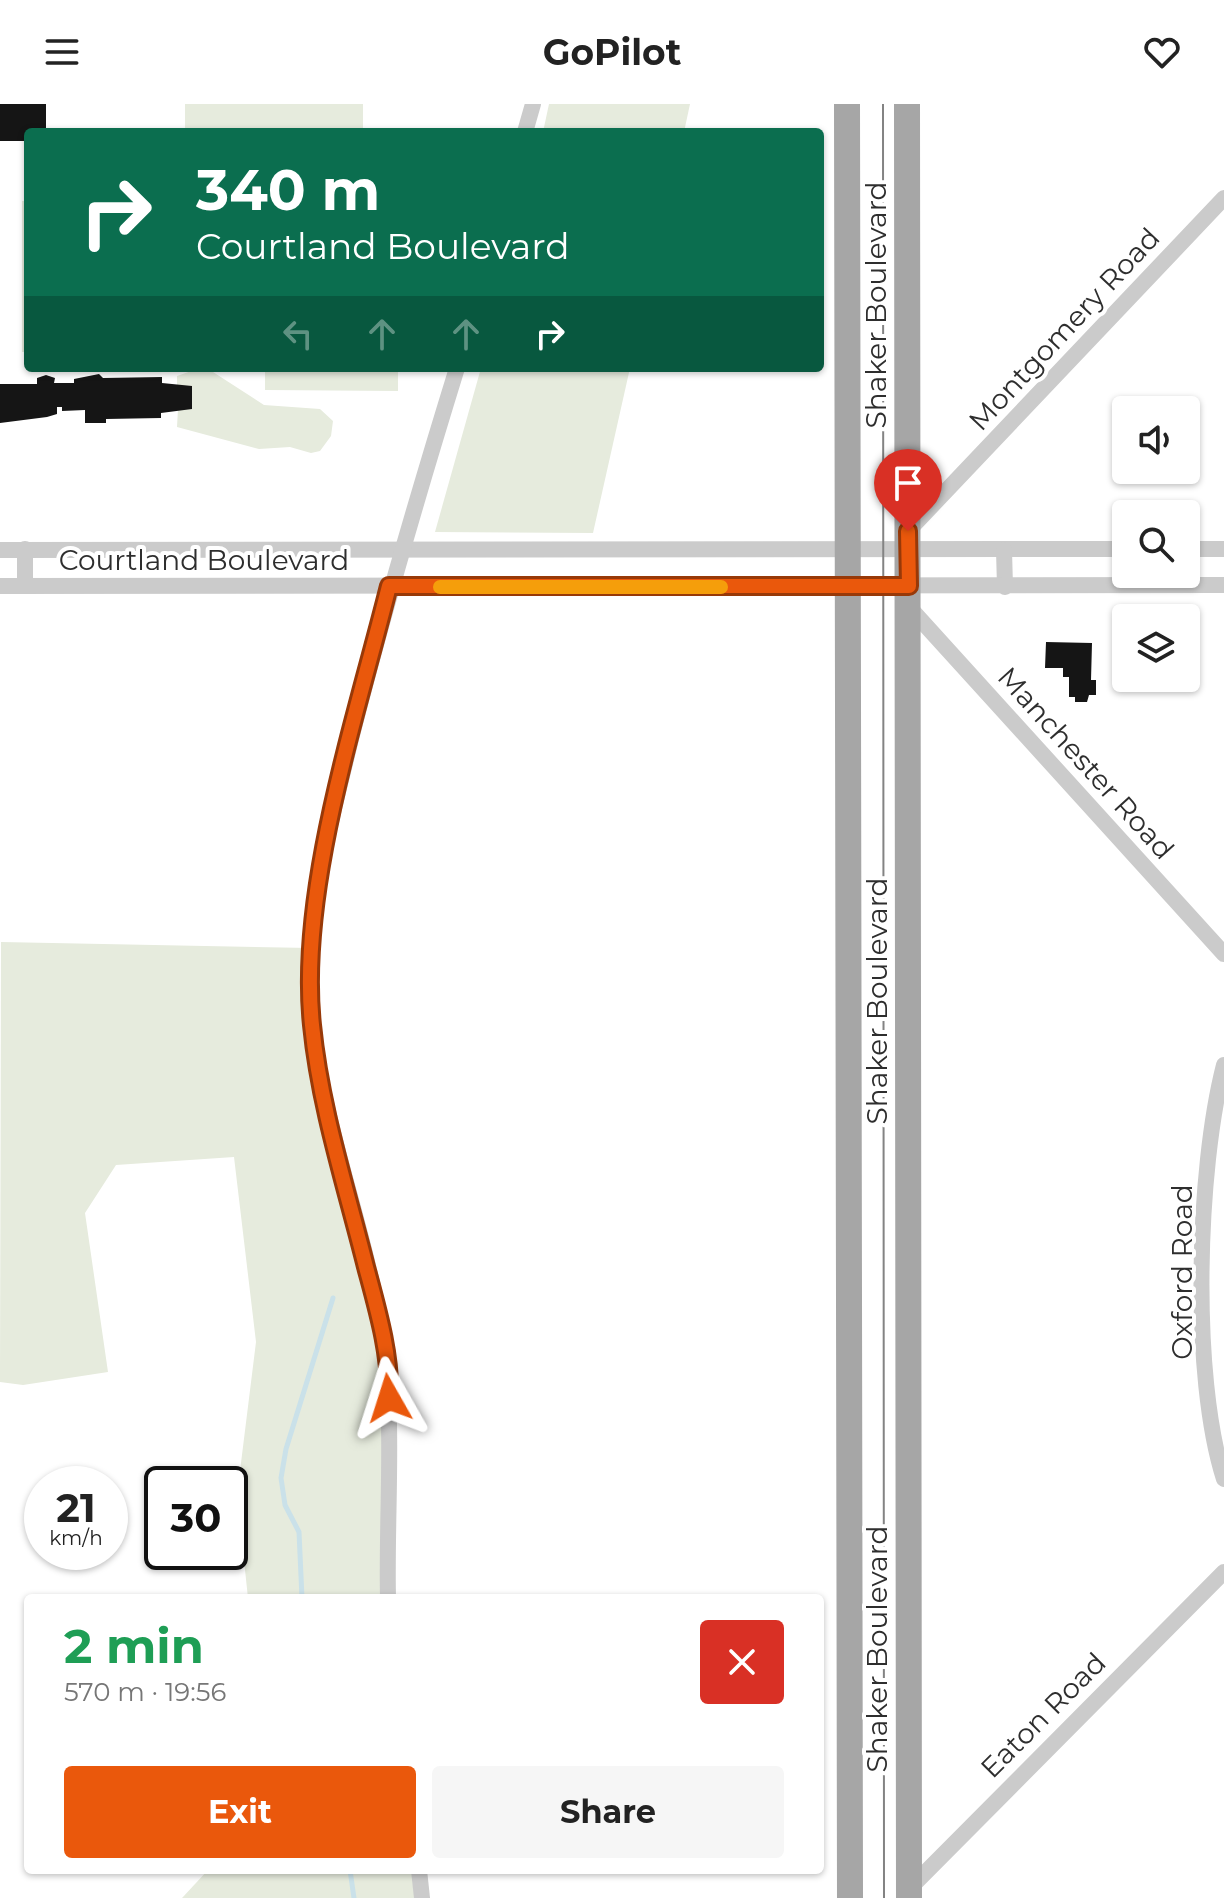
<!DOCTYPE html>
<meta charset="utf-8">
<style>
:root{--surface:#fff;--page:#f6f6f6;--text:#222;--muted:#767676;--accent:#ea580c}
body{margin:0;font-family:Montserrat,sans-serif;background:var(--page);color:var(--text);height:100vh;display:flex;flex-direction:column;font-size:30px;white-space:nowrap}
*{box-sizing:border-box;margin:0}
p{font-size:26px;color:var(--muted)}
.icon{flex:none;width:44px;height:44px;fill:none;stroke:currentColor;stroke-width:2;stroke-linecap:round;stroke-linejoin:round}
.map{position:relative;flex:1;overflow:hidden}
.drawer{position:absolute;left:24px;top:1490px;width:800px;height:280px;display:flex;flex-direction:column;background:var(--surface);border-radius:8px;box-shadow:0 2px 6px #0004}
.drawer>*{flex:none}
.guide{position:absolute;left:24px;top:24px;width:800px;height:244px;border-radius:8px;box-shadow:0 2px 6px #0004;background:#0b6e4f;color:#fff;overflow:hidden}
.tools{position:absolute;left:1112px;top:292px;display:grid;gap:16px}
.tools a{display:grid;place-items:center;width:88px;height:88px;border-radius:8px;background:var(--surface);box-shadow:0 2px 6px #0004;font-size:40px}
.speed{position:absolute;left:24px;top:1362px;display:flex;gap:16px;font-size:40px;font-weight:700;text-align:center}
.speed>*{display:grid;place-content:center;width:104px;height:104px;border-radius:50%;background:var(--surface);box-shadow:0 2px 6px #0004;line-height:1}
.speed small{font-size:20px;font-weight:400}
.speed .limit{border:4px solid #111;border-radius:12px;background:#fff;color:#111}
.pin{position:absolute;display:grid;place-items:center;width:68px;height:68px;color:#fff;margin:-82px -34px;border-radius:50% 50% 50% 0;rotate:-45deg;box-shadow:0 0 8px #0007}
.pin .icon{rotate:45deg}
.me{position:absolute;width:88px;margin:-44px;rotate:354deg;stroke-linejoin:round;filter:drop-shadow(0 0 6px #0008)}
.turn{display:flex;align-items:center;gap:28px;height:168px;padding:0 40px;font-size:36px}
.turn .icon{width:104px;height:104px;stroke-width:2.5}
.turn b{display:block;font-size:56px;line-height:68px}
.lanes{display:flex;align-items:center;height:76px;padding:0 40px;background:#0003;justify-content:center;gap:40px;direction:ltr}
.lanes .off{opacity:.35}
.round{display:grid;place-items:center;flex:none;width:84px;height:84px;border-radius:8px;background:var(--page)}
.overview{display:flex;align-items:center;justify-content:space-between;height:136px;padding:0 40px}
h1{font-size:48px;font-weight:700;line-height:60px;color:#1e9e55}
.button{display:flex;gap:16px;margin-top:auto;padding:16px 40px}
.button a{flex:1;height:92px;border-radius:8px;background:var(--accent);color:#fff;font-size:32px;font-weight:700;line-height:92px;text-align:center}
.button a+a{background:var(--page);color:var(--text)}
header{display:flex;justify-content:space-between;align-items:center;height:104px;padding:0 40px;background:var(--surface);font-size:36px;font-weight:700}
.map>svg:first-child{display:block}
</style>
<header><svg class="icon" aria-label="menu" viewBox="0 0 24 24"><path d="M4 6h16M4 12h16M4 18h16"/></svg>GoPilot<svg class="icon" aria-label="heart" viewBox="0 0 24 24"><path d="M12 20l-8-8c-3-5 5-10 8-4 3-6 11-1 8 4z"/></svg></header>
<div class="map">
<svg width="1224" height="1794" viewBox="0 0 1224 1794">
<rect width="100%" height="100%" fill="#fff"/>
<g fill="#e6ebdd">
<rect x="185" y="0" width="178" height="28"/>
<path d="M549,0H690L684,28H543Z"/>
<rect x="22" y="97" width="6" height="151"/>
<path d="M200,264L213,268L264,301L320,305L333,317L331,332L320,347L311,349L290,343L259,345L177,323L178,305H192V283L177,282V272Z"/>
<path d="M265,264H398V287L265,286Z"/>
<path d="M481,264H630L593,429L435,428Z"/>
<path d="M1,838L311,844V920L379,1214L388,1494H248L237,1391L256,1238L234,1053L116,1061L85,1109L108,1268L23,1281L0,1278Z"/>
<path d="M208,1766H418L422,1794H182Z"/>
</g>
<g fill="none" stroke-linecap="round" stroke-linejoin="round">
<g stroke="#cae1e9" stroke-width="5">
<path d="M302,1494L299,1428L285,1401L281,1374L286,1345L333,1194"/>
<path d="M350,1766L354,1794"/>
</g>
</g>
<g fill="#151515">
<path d="M0,0H46V28H28V37H0Z"/>
<path d="M99,270L103,274L162,273V279L192,282V305L161,309V314L106,315V319H85V306L62,307V303H57V310L47,313L0,319V280H37V274L46,271L55,274L54,279H74V275Z"/>
<path d="M1046,538L1092,539L1091,576H1096V591H1089L1087,598H1075V593H1069V573H1063V564H1045Z"/>
</g>
<g fill="none" stroke-linecap="round" stroke-linejoin="round">
<g stroke="#cbcbcb" stroke-width="16">
<path d="M525,28L533,0"/>
<path d="M908,427L1224,94"/>
<path d="M25,445V482"/>
<path d="M1186,445H1224"/>
<path d="M0,446L1126,445"/>
<path d="M1004,446L1005,483"/>
<path d="M0,482L1224,481"/>
<path d="M909,503L1224,850"/>
<path d="M1224,961C1197,1066 1191,1272 1224,1375"/>
<path d="M388,1494C386,1402 396,1308 380,1217C358,1094 305,979 310,852C313,778 334,706 351,635C383,510 419,387 457,264"/>
<path d="M419,1766L422,1794"/>
<path d="M910,1784L1224,1468"/>
</g>
<g stroke="#a6a6a6" stroke-width="26">
<path d="M847,0L850,1794"/>
<path d="M907,0L909,1794"/>
</g>
<path stroke="#838383" stroke-width="2" d="M883,0L884,1794"/>
</g>
<g fill="none" stroke-linecap="round" stroke-linejoin="round">
<g stroke="#983908" stroke-width="20">
<path id="route" d="M389,1294C391,1251 377,1204 366,1163C346,1083 320,1003 312,921C298,787 356,614 389,482H909L908,427"/>
</g>
<use href="#route" stroke="#ea580c" stroke-width="14"/>
<path stroke="#f59e0b" stroke-width="14" d="M440,483H721"/>
</g>
<g text-anchor="middle" stroke-width="8" stroke-linejoin="round" paint-order="stroke">
<g font-size="28" fill="#2e2e2e" stroke="#fff">
<text transform="translate(876 201) rotate(-90)" y="10">Shaker Boulevard</text>
<text transform="translate(1064 225) rotate(-47)" y="10">Montgomery Road</text>
<text x="204" y="466">Courtland Boulevard</text>
<text transform="translate(1086 659) rotate(48)" y="10">Manchester Road</text>
<text transform="translate(877 897) rotate(-90)" y="10">Shaker Boulevard</text>
<text transform="translate(1182 1168) rotate(-90)" y="10">Oxford Road</text>
<text transform="translate(877 1545) rotate(-90)" y="10">Shaker Boulevard</text>
<text transform="translate(1043 1611) rotate(-45)" y="10">Eaton Road</text>
</g>
</g>
</svg>
<div class="tools">
<a><svg class="icon" aria-label="sound" viewBox="0 0 24 24"><path d="M4 9h4l5-4v14l-5-4H4zM17 9q2 3 0 6"/></svg></a>
<a><svg class="icon" aria-label="search" viewBox="0 0 24 24"><circle cx="10" cy="10" r="6"/><path d="M15 15l6 6"/></svg></a>
<a><svg class="icon" aria-label="layers" viewBox="0 0 24 24"><path d="M12 4l9 5-9 5-9-5zM3 14l9 5 9-5"/></svg></a>
</div>
<div class="speed"><div>21<small>km/h</small></div><div class="limit">30</div></div>
<div class="pin" style="left:908px;top:427px;background:#d93025"><svg class="icon" aria-label="arrive" viewBox="0 0 24 24"><path d="M6 21V4h12l-3 4 3 4H6"/></svg></div>
<svg class="me" style="left:389px;top:1294px" viewBox="-20 -20 40 40"><path d="M0-17L14 15 0 8-14 15z" fill="#ea580c" stroke="#fff" stroke-width="4"/></svg>
<div class="guide">
<div class="turn"><svg class="icon" aria-label="right" viewBox="0 0 24 24"><path d="M7 20v-9h11M14 6l5 5-5 5"/></svg><div><b>340 m</b>Courtland Boulevard</div></div>
<div class="lanes"><svg class="icon off" aria-label="left" viewBox="0 0 24 24"><path d="M17 20v-9H6M10 6l-5 5 5 5"/></svg><svg class="icon off" aria-label="ahead" viewBox="0 0 24 24"><path d="M12 20V5M6 11l6-6 6 6"/></svg><svg class="icon off" aria-label="ahead" viewBox="0 0 24 24"><path d="M12 20V5M6 11l6-6 6 6"/></svg><svg class="icon" aria-label="right" viewBox="0 0 24 24"><path d="M7 20v-9h11M14 6l5 5-5 5"/></svg></div>
</div>
<section class="drawer">
<div class="overview"><div><h1>2 min</h1><p>570 m · 19:56</p></div><a class="round" style="background:#d93025;color:#fff"><svg class="icon" aria-label="close" viewBox="0 0 24 24"><path d="M6 6l12 12M18 6L6 18"/></svg></a></div>
<div class="button"><a>Exit</a><a>Share</a></div>
</section>
</div>
